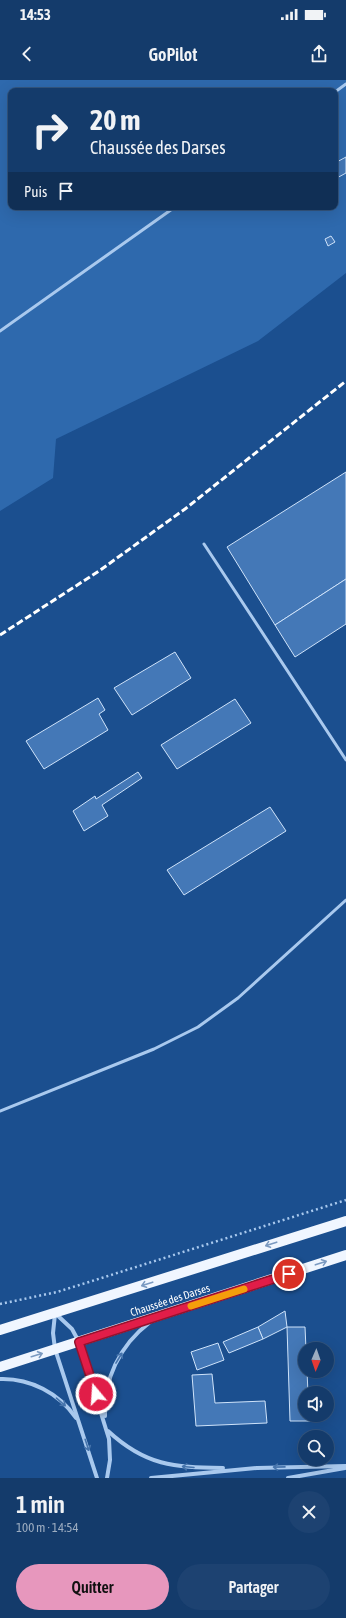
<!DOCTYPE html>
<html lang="fr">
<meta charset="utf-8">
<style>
:root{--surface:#143b6b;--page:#1d4271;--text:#f1f3f6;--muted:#9dadc1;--line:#33557e;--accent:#e797bd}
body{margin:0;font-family:"Asap Condensed",sans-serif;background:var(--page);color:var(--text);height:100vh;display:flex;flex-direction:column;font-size:15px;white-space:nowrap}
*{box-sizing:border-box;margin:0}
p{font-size:13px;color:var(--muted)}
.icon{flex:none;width:22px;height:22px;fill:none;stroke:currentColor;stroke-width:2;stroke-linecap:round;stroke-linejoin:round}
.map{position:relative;height:1398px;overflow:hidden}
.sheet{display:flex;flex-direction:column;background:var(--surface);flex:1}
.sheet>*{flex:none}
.banner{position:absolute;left:8px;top:8px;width:330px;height:122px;border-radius:8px;box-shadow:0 4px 16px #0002,0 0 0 1px var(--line);background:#143b6b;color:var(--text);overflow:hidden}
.needle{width:26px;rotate:182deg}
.tools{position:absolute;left:298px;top:1262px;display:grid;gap:8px}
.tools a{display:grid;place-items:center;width:36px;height:36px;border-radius:50%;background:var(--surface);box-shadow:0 4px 16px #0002,0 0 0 1px var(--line);font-size:20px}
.pin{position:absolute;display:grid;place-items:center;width:34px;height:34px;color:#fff;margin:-17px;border:2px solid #fff;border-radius:50%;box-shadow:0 1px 4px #0007}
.me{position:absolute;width:44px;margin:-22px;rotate:342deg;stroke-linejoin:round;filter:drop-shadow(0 0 3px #0008)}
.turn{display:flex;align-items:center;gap:14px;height:84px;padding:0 16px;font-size:18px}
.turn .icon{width:52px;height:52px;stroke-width:2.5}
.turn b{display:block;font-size:28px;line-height:34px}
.then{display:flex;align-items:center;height:38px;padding:0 16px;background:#0003;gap:8px;font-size:15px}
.round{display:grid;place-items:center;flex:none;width:42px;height:42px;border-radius:21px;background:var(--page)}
.head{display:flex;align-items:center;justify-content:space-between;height:68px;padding:0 16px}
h1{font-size:24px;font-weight:600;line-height:30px}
.primary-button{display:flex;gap:8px;margin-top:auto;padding:8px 16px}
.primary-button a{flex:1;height:46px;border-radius:24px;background:var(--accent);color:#111;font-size:16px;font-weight:600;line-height:46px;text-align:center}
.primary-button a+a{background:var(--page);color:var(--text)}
.status{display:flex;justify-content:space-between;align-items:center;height:28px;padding:0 20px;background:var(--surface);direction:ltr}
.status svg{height:11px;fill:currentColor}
header{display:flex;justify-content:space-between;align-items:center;height:52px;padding:0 16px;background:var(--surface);font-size:18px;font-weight:600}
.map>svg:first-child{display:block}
</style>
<div class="status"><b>14:53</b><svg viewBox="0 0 49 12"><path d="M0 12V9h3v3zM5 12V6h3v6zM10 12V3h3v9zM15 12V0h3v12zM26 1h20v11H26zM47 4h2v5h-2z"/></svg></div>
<header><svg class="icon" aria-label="back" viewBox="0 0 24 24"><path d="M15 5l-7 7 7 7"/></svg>GoPilot<svg class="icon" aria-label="share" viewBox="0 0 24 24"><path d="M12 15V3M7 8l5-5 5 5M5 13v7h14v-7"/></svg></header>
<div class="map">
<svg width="346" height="1398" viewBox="0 0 346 1398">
<rect width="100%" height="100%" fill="#1b4f8f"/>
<path fill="#2e69ad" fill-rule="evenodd" d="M0,0H346V193L258,261L56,359L53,398L0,431ZM11,11H335V127H11Z"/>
<g fill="#4478b7" stroke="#cfe3fa">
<path d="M346,77V93L335,99V83Z"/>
<path d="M331,156L335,162L328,166L325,159Z"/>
<path d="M346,392V499L275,545L227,467Z"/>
<path d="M346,499V544L295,577L275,545Z"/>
<path d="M175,572L191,598L132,635L114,608Z"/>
<path d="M98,618L105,630L99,634L108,650L44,689L26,661Z"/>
<path d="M235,619L251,643L177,689L161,665Z"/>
<path d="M138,692L142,698L102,725L108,736L84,751L73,731L95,716L96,719Z"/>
<path d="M270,727L286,751L184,815L167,790Z"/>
<path d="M285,1231L287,1247L263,1259L258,1247Z"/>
<path d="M258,1247L263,1259L229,1273L223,1262Z"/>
<path d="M287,1247H305L306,1269H305V1291H307L308,1313H305V1335H309L310,1341H290Z"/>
<path d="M218,1263L224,1280L197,1290L191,1272Z"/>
<path d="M212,1294L215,1323L265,1321L267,1343L196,1346L192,1295Z"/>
</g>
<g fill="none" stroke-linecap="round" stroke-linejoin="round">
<path stroke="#a9c9ee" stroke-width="2.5" stroke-dasharray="2 3" stroke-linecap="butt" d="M0,1224L57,1212L89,1202L346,1120"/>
<g stroke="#a9c9ee" stroke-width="3">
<path d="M335,12L346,4"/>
<path d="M0,251L175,127"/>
<path d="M204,464L346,680"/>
<path d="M0,1031L154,969L198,947L238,918L346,820"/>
</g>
<g stroke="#a9c9ee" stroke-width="4">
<path d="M55,1234L53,1253L55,1269L97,1398"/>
<path d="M56,1234L72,1249L79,1262L109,1359L110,1380L107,1398"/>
<path d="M0,1299C30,1298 59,1313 76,1338"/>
<path d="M105,1336C103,1300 120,1265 149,1243"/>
<path d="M108,1351C146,1386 173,1387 223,1388"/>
<path d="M151,1398L257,1388L346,1386"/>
<path d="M288,1398L345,1388"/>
</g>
<g stroke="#f0f6ff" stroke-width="10">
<path d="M0,1250L346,1141"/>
<path d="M0,1287L346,1175"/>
</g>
<path stroke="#fff" stroke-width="3" stroke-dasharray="7 3" stroke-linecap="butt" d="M0,555L99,491L185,429L346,301"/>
</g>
<defs><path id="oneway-shaft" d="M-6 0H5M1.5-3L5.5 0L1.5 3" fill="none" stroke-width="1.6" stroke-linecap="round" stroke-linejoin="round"/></defs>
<g stroke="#7b9ac1">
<use href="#oneway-shaft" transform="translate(271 1164) rotate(162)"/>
<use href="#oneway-shaft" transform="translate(321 1183) rotate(-18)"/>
<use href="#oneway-shaft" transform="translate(147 1204) rotate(162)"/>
<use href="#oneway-shaft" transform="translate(37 1275) rotate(-17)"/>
</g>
<g stroke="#4674ac">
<use href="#oneway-shaft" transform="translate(119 1278) rotate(-59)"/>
<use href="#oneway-shaft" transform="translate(61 1322) rotate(41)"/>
<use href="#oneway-shaft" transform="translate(87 1365) rotate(72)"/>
<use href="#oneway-shaft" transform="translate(188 1387) rotate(-175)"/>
<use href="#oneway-shaft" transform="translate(279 1387) rotate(179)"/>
</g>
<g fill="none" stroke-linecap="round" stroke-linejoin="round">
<g stroke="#92132f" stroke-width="10">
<path id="route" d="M96,1314L79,1262L289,1194"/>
</g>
<use href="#route" stroke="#e11d48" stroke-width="7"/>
<path stroke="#f59e0b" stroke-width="7" d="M191,1226L244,1209"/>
</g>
<g text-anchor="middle" stroke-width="4" stroke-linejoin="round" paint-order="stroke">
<g font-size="11" fill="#fff" stroke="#1b4f8f">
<text transform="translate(170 1220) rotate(-18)" y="4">Chaussée des Darses</text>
</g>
</g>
</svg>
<div class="tools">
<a><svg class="needle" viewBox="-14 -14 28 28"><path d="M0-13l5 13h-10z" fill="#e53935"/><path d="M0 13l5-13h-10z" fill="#9dadc1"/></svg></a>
<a><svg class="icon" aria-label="sound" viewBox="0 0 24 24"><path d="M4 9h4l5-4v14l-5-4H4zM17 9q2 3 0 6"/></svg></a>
<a><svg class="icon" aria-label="search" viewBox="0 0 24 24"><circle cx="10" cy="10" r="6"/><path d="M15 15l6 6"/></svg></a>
</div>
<div class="pin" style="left:289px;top:1194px;background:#d93025"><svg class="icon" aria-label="arrive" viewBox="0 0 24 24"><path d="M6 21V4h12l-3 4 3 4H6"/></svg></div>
<svg class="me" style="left:96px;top:1314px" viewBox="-20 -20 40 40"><circle r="17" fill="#e11d48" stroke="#fff" stroke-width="3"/><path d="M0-11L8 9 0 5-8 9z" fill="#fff"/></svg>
<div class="banner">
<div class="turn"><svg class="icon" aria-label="right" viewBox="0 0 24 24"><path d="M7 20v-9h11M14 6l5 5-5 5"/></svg><div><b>20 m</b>Chaussée des Darses</div></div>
<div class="then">Puis<svg class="icon" aria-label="arrive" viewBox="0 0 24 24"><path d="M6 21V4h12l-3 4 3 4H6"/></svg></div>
</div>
</div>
<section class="sheet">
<div class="head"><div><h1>1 min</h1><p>100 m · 14:54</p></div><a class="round"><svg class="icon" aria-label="close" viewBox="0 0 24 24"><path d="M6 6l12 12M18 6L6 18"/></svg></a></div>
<div class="primary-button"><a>Quitter</a><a>Partager</a></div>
</section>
